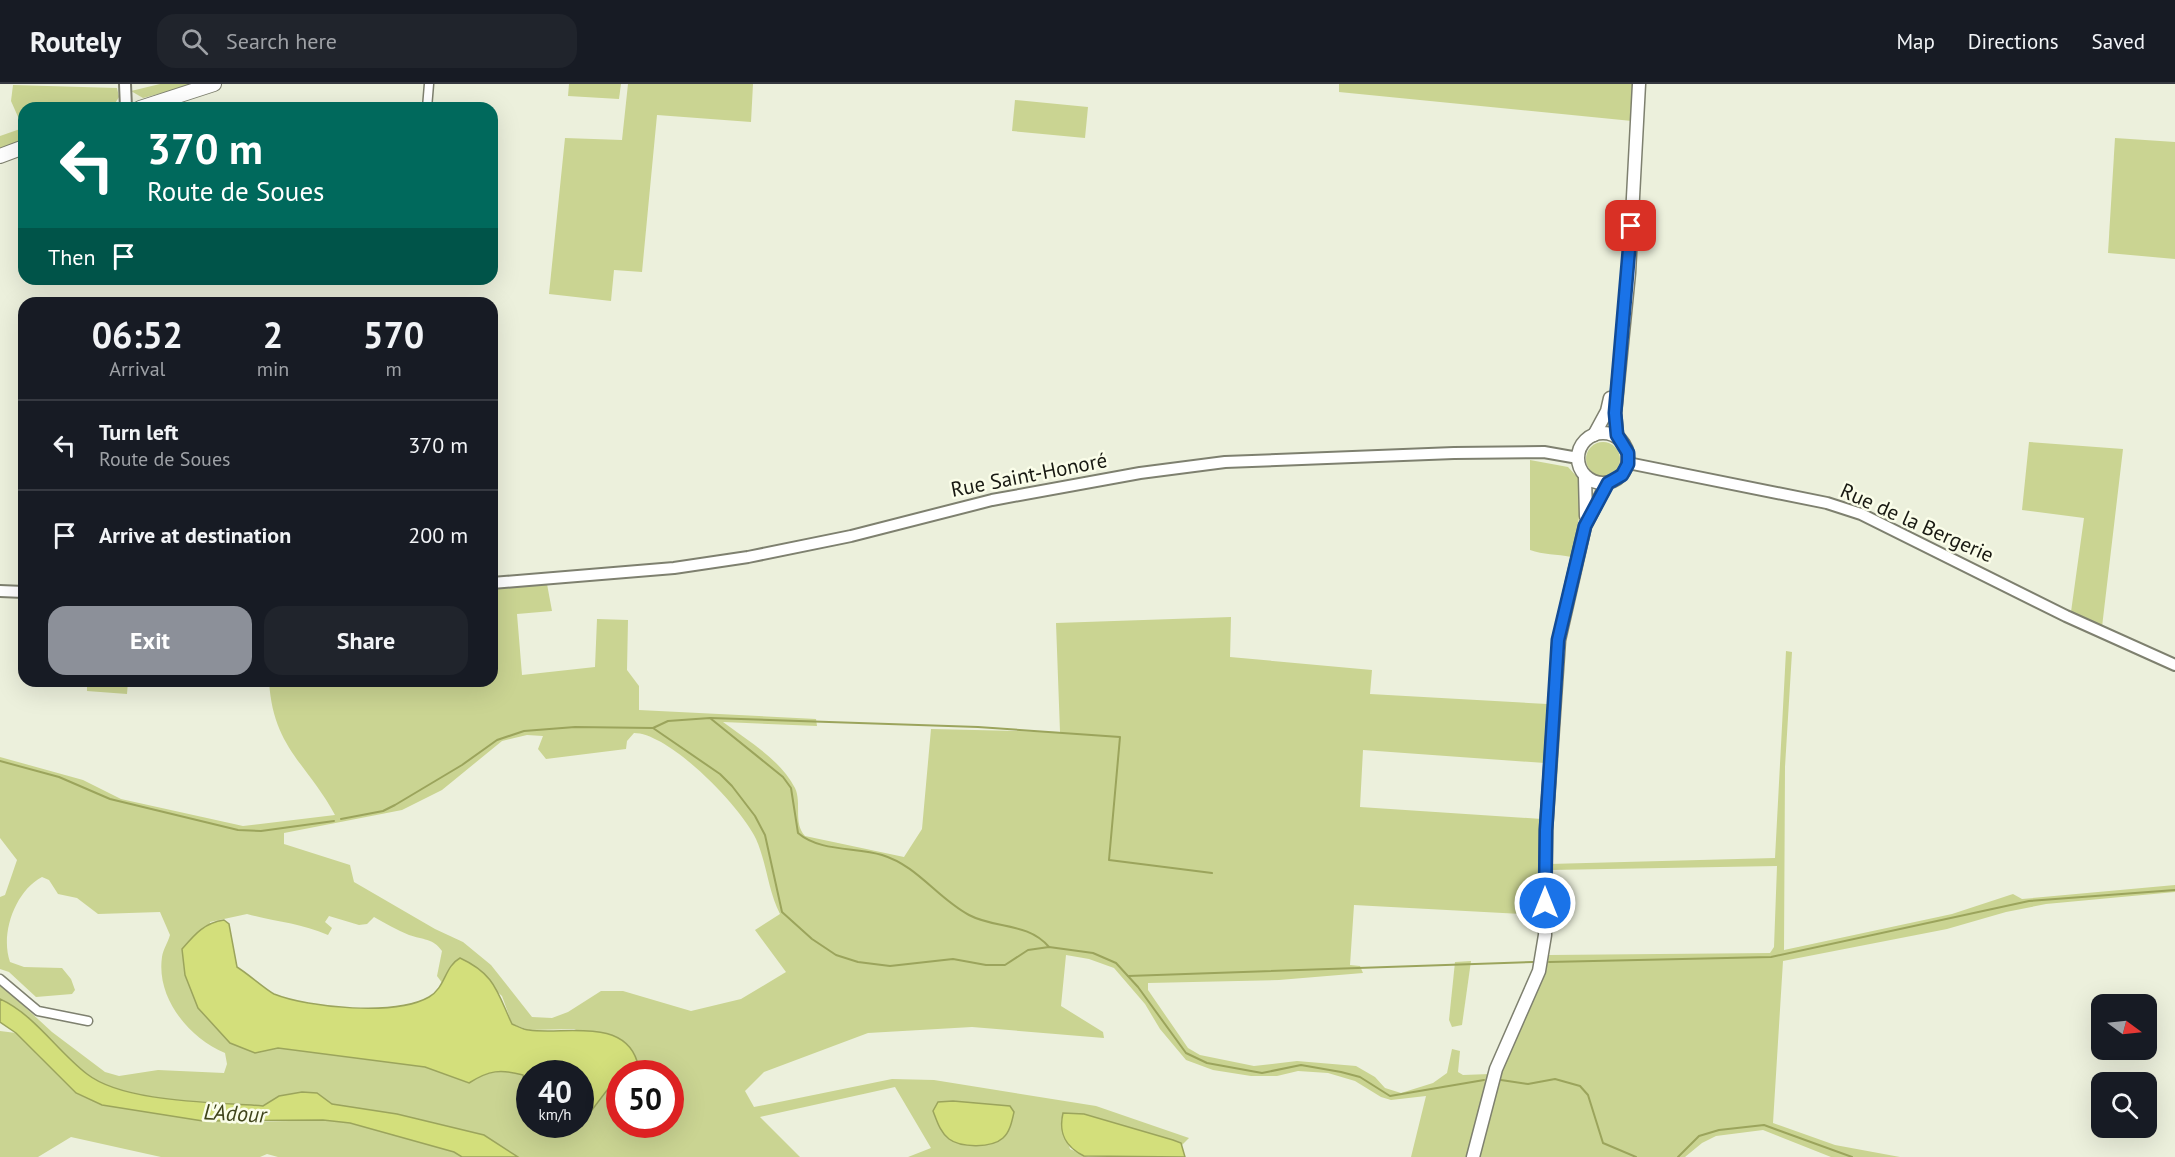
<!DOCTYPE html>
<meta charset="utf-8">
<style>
:root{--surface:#171b24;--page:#20242c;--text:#f1f3f6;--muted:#9ea1a6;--line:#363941;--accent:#8c9099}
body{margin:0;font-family:"PT Sans",sans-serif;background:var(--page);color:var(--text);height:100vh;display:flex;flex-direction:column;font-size:22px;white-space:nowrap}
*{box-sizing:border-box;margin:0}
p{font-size:20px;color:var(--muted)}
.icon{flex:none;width:33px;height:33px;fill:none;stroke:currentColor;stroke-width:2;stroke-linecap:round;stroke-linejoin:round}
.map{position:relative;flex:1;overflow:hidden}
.details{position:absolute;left:18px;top:213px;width:480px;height:390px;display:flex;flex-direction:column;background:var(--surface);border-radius:18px;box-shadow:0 6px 24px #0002}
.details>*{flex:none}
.guide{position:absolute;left:18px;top:18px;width:480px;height:183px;border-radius:18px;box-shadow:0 6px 24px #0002;background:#00695c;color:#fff;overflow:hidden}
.needle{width:39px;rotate:105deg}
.tools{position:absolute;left:2091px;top:910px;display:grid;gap:12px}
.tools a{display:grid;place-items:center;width:66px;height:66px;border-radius:12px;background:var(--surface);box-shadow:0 6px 24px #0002;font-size:30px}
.speed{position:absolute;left:516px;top:976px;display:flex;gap:12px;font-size:30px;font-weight:700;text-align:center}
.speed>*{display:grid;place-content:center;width:78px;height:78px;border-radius:50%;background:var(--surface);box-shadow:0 6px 24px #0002;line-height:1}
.speed small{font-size:15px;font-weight:400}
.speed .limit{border:9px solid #d22;background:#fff;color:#111}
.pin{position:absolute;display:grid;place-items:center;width:51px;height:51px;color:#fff;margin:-26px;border-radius:12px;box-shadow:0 3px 9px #0006}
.me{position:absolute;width:66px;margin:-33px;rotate:0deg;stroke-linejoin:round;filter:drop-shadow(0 0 4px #0008)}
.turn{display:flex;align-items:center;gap:21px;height:126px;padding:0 30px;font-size:27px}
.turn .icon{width:78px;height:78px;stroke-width:2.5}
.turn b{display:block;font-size:42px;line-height:51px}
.then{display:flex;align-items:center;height:57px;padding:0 30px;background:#0003;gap:12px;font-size:22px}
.eta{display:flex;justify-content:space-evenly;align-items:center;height:102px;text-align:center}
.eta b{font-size:36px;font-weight:700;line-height:42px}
.primary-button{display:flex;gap:12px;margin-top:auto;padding:12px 30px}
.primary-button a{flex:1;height:69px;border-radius:18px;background:var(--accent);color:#fff;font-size:24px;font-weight:700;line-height:69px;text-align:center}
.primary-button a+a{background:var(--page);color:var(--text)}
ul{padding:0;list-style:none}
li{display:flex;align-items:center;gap:18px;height:90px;padding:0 30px;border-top:2px solid var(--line)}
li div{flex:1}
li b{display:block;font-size:22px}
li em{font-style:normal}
header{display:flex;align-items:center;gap:36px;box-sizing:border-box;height:84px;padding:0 30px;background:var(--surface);border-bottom:2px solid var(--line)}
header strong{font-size:28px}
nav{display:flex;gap:33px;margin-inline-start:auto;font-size:21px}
.search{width:420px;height:54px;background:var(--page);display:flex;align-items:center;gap:15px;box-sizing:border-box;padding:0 21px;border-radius:18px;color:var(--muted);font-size:22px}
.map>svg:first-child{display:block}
</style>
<header>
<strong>Routely</strong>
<div class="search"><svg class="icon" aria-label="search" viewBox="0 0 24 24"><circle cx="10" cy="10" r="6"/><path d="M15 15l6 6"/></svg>Search here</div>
<nav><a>Map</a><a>Directions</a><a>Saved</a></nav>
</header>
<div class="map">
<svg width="2175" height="1073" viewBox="0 0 2175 1073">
<rect width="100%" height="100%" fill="#ecf0dc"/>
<g fill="#cad492" fill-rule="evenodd">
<path d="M160,0H196L143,14L131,7Z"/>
<path d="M569,0H621L619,15L568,12Z"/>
<path d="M628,0H753L751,38L657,31L642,188L614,186L611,217L549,210L565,54L622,56Z"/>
<path d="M1339,0H1635L1632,37L1339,8Z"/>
<path d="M13,1L117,4L119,13L112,24H24V58L0,67V52L23,44L11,17Z"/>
<path d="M1015,16L1088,23L1085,54L1012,47Z"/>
<path d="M2115,54L2175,58V175L2108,169Z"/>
<circle cx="1603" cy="375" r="17"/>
<path d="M2029,358L2123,365L2102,543L2071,528L2084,434L2022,426Z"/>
<path d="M1530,376L1568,383L1580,396L1581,424L1571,473C1557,470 1543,471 1530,466Z"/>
<path d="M547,500L552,527L517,530L522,591L595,583L597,535L628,536L627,586L639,602V626L816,635L817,642L723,638C748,657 780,675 795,704C802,719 793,739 805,752L904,773L922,745L931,645L1060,648L1056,539L1231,533L1230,573L1372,586L1370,610L1547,620L1545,679L1363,666L1360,723L1542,735L1539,831L1354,821L1350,881L1360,882L1363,889L1279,896L1148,899V906L1188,964L1200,971L1254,982L1297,977L1356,982L1375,993L1385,1004L1401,1009L1433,999L1447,989L1452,965L1460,967L1458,988L1463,991L1490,990L1469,1073H1411L1426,1012L1391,1016L1381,1013L1355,997L1328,989L1298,987L1277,992H1251L1213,986L1186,976L1160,945L1145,920L1114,884L1089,875L1066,871L1061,922L1103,948L1104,954L972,943L868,949L764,988L745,1007L754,1023L892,995L934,996L1096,1022L1189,1054L1181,1062L1173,1056L1063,1029L1061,1038L1070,1065L1088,1073H908L931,1064L895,1003L760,1033L800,1073H518L484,1051L397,1030L332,1020L317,1009L302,1008L279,1012L263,1022C216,1018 124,1019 87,991C57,968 35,931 0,915V900L52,948L105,988L119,992L158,986L224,989L227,980L225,969C189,954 156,914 162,873C163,866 168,858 170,851L160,828L98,830L77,814L58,810L49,796L42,793C15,807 0,850 10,878L24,883L62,884L71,895L75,906L72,910L36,913L9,888L0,885V813L5,811L17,776L0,754V673L83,696L121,715L243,742L335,731C307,679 273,664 269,597H492V503ZM634,649C670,649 742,724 756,755C767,780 768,807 780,830L755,846L786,888L741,915L691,927L623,907H601L568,928L552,934L532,933L491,881L463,858L435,845L354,798L350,781L284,760V749L402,726L442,706L502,657L527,651L543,652L538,665L546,675L626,665L627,657ZM247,830C276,838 300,839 328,851L332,844L325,838L329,832L359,841L367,840L374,833C385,839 397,846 409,851C423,856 433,854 442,867L437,892L443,900L449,885L460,874L502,912L512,940L529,946L574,945L637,976L620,989L589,1030L581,1028L580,1041H530L529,1007L526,1004L523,991C501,985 489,986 469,999L425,983L278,964L255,969L230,959L198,924L210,838ZM620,990H670V1041H620Z"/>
<path d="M1786,567L1792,568L1785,683L1784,866L1952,830L2013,810L2022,815L2175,801V808L2046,820L2006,828L1947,845L1783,877L1773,1039L1835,1061L1900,1073H1831L1763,1046L1716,1052L1702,1059L1685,1073H1475L1495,1002L1549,871L1770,869L1774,863L1777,782L1550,786L1549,780L1775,774Z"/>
<path d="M87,597H128L127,610L87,607Z"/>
<path d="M1471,877L1462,941L1452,943L1449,936L1455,878Z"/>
<path d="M0,947L16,949L76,1009L102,1021L253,1038L323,1036L350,1039L454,1068L462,1073H278L267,1070L260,1073H161L71,1053L38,1073H0Z"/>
</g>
<g fill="#d3df7b" stroke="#9ba45c" stroke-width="1.5">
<path d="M224,836L229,840L237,883C247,889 266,906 274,910C309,924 396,932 429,913C446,903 444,883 460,874C495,890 497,908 512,940C517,942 524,946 529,946C563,951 623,933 637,977L620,989L589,1030L581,1028L580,990H530L529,1007L526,1005L523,991C501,985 489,986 469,999L425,983L278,964L255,969L230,959L198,924L185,891L182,865C195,850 204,839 224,836Z"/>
<path d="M0,915C35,931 57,967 87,990C124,1019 216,1018 263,1022L279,1012L302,1008L317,1009L332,1020L397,1030L484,1051L518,1073H462L454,1068L350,1039L323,1036L203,1037L102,1021L76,1009L16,949L0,938Z"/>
<path d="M953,1017L1010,1022L1014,1028C1012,1037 1010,1048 1003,1054C992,1064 961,1064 949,1055C940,1048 937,1037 933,1027L938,1018Z"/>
<path d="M1063,1029L1084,1030L1173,1056L1181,1059L1185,1073L1084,1072C1066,1063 1058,1050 1063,1029Z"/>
</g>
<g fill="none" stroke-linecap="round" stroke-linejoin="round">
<g stroke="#9ba45c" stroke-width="2">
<path d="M710,634L978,643L1120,653L1109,776L1212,789"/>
<path d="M653,644L668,637L710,634L783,693L791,704L798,749C820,768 856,763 882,771C918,782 937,814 969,831C995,845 1028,838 1049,863"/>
<path d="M0,677L59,693L110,715L238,746L261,747L334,737"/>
<path d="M341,735L383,727L395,721L462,681L497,656L524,647L575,643L653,644L720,690L732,702L755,732L765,751L782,828L812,855L836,871L858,878L890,882L953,875L986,881H1005L1028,866L1049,863L1093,869L1116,879L1138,903L1186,969L1207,979L1262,989L1301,981L1341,988L1360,993L1390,1012L1484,996"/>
<path d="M1549,878L1771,873L2029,817L2175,806"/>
<path d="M1128,892L1533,878"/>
<path d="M1501,996L1528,1000L1555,995L1580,1002L1588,1011L1603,1059L1636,1073"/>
<path d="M1678,1073L1699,1052L1719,1046L1764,1041L1852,1073"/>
</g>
<g stroke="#7e806f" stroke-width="11">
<g id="minor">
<path d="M427,24L429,0"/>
<path d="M0,895L38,927L88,937"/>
</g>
</g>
<g stroke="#7e806f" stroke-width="14">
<g id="tertiary">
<path d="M125,0L126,24"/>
<path d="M1628,379L1827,419L1861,430L2066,532L2175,581"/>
<path d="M492,499L674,484L748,473L851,452L992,416L1140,389L1225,378L1454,369L1544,368L1578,374"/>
<path d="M0,507L24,508"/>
</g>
</g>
<g stroke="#7e806f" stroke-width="15">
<g id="secondary">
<circle cx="1603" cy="374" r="25"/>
<path d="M1594,351L1607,327L1610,314"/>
<path d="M1623,359L1617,351L1615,329L1629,189L1639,0"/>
<path d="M1585,393L1586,432"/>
<path d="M1473,1073L1496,985L1539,887L1545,851L1546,746L1559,556L1585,442L1607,399"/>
</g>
</g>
<g stroke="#7e806f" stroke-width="16">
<g id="primary">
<path d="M140,24L214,0"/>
<path d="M0,72L24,63"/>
</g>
</g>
<use href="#minor" stroke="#fff" stroke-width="8"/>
<use href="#tertiary" stroke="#fff" stroke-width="10"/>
<use href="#secondary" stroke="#fff" stroke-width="12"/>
<use href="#primary" stroke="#fff" stroke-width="14"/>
</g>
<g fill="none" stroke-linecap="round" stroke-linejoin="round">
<g stroke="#114b97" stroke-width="15">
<path id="route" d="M1545,819L1546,746L1558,556L1585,442L1608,399L1622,391L1628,380V369L1617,351L1615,329L1631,142"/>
</g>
<use href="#route" stroke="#1a73e8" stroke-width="10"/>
</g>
<g text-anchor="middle" stroke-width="5" stroke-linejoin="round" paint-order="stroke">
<g font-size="21" fill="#181912" stroke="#fafde9">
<text transform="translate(1029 391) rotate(-11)" y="7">Rue Saint-Honoré</text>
<text transform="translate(1917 439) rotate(24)" y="7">Rue de la Bergerie</text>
</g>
<g font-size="22" font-style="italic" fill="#3f441a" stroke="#fafde9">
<text transform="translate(235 1029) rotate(3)" y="8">L'Adour</text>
</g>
</g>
</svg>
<div class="tools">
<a><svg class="needle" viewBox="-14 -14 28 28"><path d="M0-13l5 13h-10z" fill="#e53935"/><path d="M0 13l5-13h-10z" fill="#9ea1a6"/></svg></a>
<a><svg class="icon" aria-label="search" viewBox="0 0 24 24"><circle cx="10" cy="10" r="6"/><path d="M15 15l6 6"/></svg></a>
</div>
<div class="speed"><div>40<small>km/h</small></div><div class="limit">50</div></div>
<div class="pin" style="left:1631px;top:142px;background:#d93025"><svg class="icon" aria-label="arrive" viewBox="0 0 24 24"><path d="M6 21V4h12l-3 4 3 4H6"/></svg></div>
<svg class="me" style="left:1545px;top:819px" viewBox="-20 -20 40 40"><circle r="17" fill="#1a73e8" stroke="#fff" stroke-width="3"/><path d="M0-11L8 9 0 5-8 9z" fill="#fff"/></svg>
<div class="guide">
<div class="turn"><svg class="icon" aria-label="left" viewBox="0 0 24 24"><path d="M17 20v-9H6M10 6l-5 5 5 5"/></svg><div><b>370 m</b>Route de Soues</div></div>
<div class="then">Then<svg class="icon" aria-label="arrive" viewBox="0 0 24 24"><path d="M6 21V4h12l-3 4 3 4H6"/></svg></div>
</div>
<section class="details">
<div class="eta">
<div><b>06:52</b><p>Arrival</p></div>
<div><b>2</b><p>min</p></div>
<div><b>570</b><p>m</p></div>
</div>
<ul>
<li><svg class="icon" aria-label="left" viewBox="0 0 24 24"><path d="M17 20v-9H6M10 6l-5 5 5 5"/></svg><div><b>Turn left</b><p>Route de Soues</p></div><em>370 m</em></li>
<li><svg class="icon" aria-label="arrive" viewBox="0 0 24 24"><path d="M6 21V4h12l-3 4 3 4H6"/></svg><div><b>Arrive at destination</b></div><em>200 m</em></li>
</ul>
<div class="primary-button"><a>Exit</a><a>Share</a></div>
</section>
</div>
